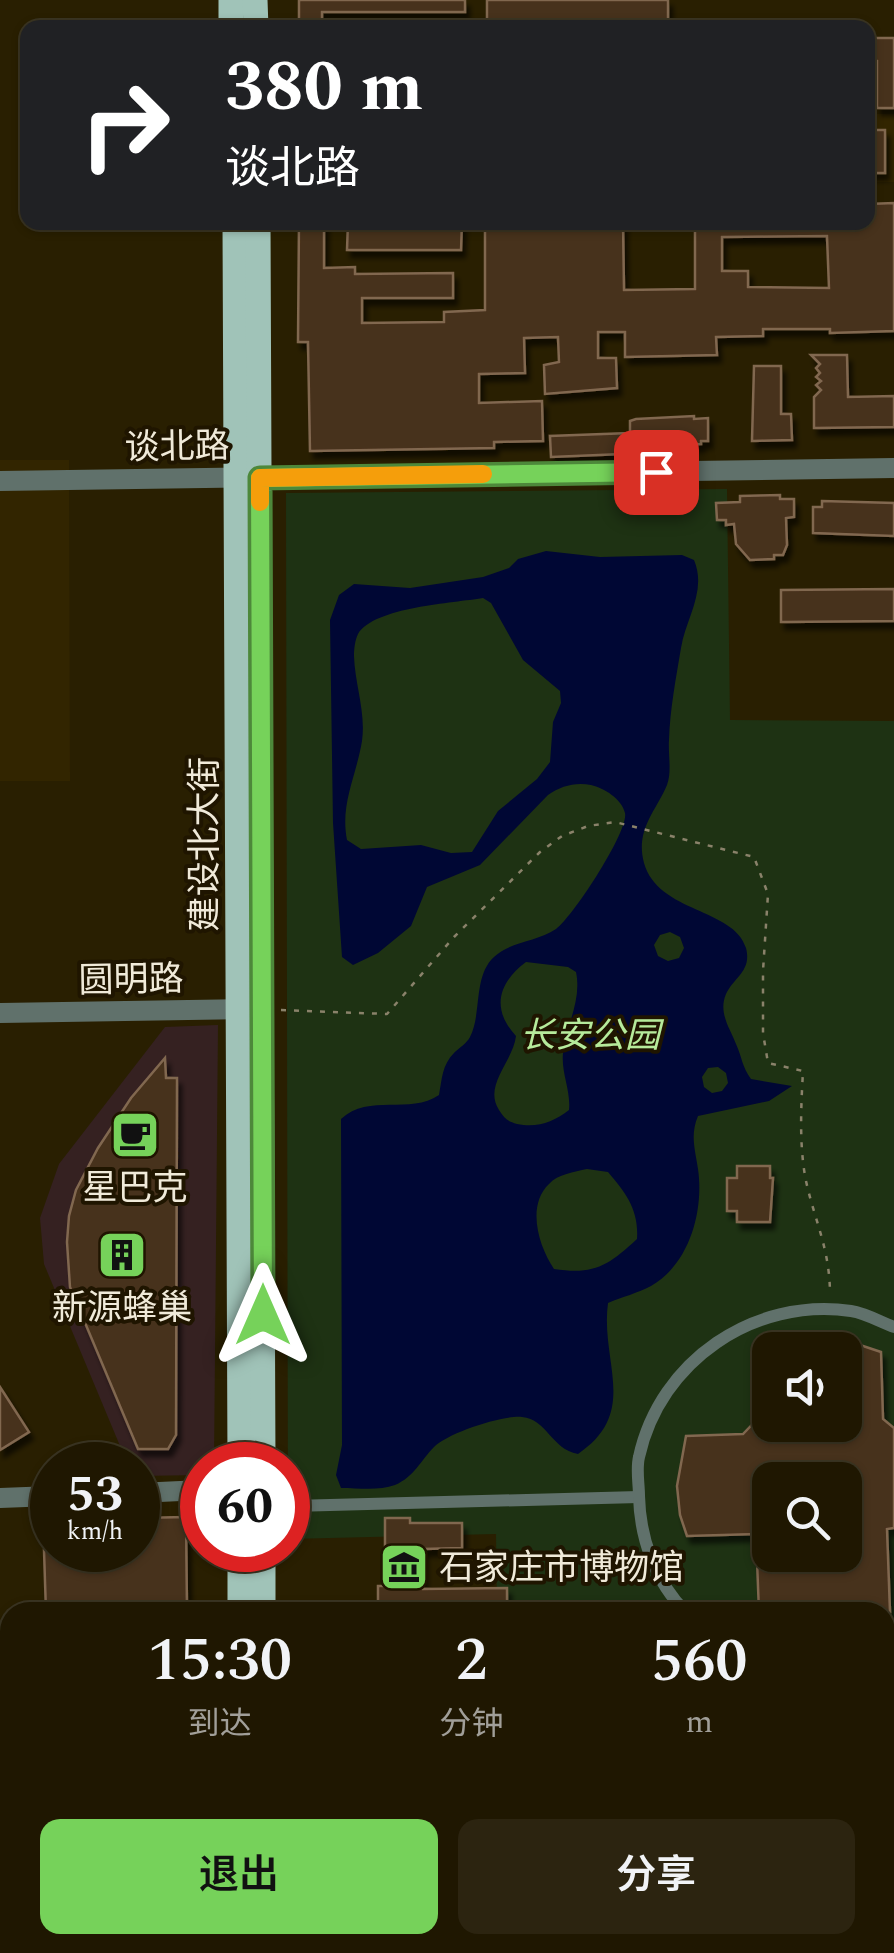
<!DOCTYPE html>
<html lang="zh">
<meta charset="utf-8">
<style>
:root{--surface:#1f1701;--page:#2c2410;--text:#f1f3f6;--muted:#a19f99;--line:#3c3623;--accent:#76d25a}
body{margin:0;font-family:Spectral,"Noto Sans SC",serif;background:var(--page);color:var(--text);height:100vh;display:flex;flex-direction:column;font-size:38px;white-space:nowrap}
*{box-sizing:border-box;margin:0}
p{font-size:32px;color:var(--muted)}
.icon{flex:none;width:55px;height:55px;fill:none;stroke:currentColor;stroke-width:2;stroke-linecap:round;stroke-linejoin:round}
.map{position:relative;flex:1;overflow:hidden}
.side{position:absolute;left:0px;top:1602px;width:895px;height:352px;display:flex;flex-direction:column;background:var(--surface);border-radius:30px 30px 0 0;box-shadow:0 2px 8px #0004,0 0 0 2px var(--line)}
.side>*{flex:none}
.hud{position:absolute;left:20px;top:20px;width:855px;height:210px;border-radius:20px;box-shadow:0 2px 8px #0004,0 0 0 2px var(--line);background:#202124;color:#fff;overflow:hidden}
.tools{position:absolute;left:752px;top:1332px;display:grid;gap:20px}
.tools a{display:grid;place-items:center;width:110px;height:110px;border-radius:20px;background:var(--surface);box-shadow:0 2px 8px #0004,0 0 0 2px var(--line);font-size:50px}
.speed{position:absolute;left:30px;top:1442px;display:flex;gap:20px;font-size:50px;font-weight:700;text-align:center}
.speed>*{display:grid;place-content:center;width:130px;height:130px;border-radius:50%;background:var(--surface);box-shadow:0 2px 8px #0004,0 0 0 2px var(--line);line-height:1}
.speed small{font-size:25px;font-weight:400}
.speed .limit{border:15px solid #d22;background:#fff;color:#111}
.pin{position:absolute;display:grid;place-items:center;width:85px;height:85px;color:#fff;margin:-42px;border-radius:20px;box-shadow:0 5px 15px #0006}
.me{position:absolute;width:110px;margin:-55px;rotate:0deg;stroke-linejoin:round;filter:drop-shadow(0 0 8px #0008)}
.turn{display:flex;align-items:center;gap:35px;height:210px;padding:0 40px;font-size:45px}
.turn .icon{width:130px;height:130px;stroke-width:2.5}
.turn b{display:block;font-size:70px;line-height:85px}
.eta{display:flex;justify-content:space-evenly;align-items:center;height:170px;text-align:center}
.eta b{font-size:60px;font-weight:600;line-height:70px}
.cta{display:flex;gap:20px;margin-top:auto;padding:20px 40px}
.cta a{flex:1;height:115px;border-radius:20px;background:var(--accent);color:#111;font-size:40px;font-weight:600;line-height:115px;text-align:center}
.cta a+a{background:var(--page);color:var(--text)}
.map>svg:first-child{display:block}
</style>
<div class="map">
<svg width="894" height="1953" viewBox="0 0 894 1953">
<defs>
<filter id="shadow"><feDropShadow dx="4" dy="7" stdDeviation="2.5" flood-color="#0009"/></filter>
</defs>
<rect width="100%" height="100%" fill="#291f01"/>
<path fill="#352121" d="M218,1025L214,1465H202V1475L138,1476V1465H128L44,1264L40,1218L59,1164L165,1027Z"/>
<g fill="#322500">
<rect x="868" y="114" width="26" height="68"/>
<path d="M0,460H69L70,781H0Z"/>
</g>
<path fill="#1e3213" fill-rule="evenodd" d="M727,489L730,720L894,721V1953H502L501,1945H885V1612H497L496,1534L288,1539L286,493ZM770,1350H845V1425H770ZM770,1480H845V1555H770Z"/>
<path fill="#000734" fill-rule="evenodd" d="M546,551L600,557L682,555L694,560C707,591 686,618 681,648C676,678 670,709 669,740C668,754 672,772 667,785C656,811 635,830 644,863C658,913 734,908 746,948C752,971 734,977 726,994C718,1013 730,1028 736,1044C742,1057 742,1067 751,1079L792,1086L769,1101L698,1116C690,1135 695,1149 698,1169C704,1210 690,1264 651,1286C638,1293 622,1297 608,1303C600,1362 640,1412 578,1454C551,1449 547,1419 522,1417C502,1415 448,1433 434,1447C421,1460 414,1477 395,1485C379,1491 359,1488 341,1488L336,1475L342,1445L341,1119C369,1093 410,1115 439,1095C442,1079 442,1065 454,1053C459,1048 467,1043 470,1037C482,1014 473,976 494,957C511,941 537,942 556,929C572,918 629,831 625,813C622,799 604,788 591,785C575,782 561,786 548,795L480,865L427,887L411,926L378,953L353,965L342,957L333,823L330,620L339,595L354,584L410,588L483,577L509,568L518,559ZM483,598L491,603L523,660L560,691L561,703L553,722L550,762L537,779L498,811L472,852L451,853L421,845L361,849L347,840C340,804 356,777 362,741C366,712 355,685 354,656C354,649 355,640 358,634C374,607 454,603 483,598ZM670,932L680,937L684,948L679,958L668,961L658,956L654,945L660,935ZM526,962L568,967L576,972C582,1001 566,1025 563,1053C561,1073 571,1090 569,1110C553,1122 538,1128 517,1124C508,1122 504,1118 499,1110C483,1085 513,1062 516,1036C491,1009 498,983 526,962ZM718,1067L726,1073L728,1083L722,1091L712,1093L704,1087L702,1077L708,1068ZM587,1169L608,1172C626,1193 639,1210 637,1239C608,1266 594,1275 554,1269C539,1247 526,1206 549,1184C558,1174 574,1172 587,1169Z"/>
<g fill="#47301b" stroke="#816750" stroke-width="2.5" fill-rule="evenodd" filter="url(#shadow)">
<path d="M299,0H465V12H322V21H299Z"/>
<rect x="487" y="0" width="181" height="20"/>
<path d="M868,38H894V108H877V61H868Z"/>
<rect x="868" y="130" width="17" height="43"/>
<path d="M894,203V331L830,333V329H763V336L716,337L717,355L625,357V332H598V358H616L617,388L545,394L544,365L559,362L558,337L524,338L525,373L479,374V403L542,401L543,441L494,442V448L310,451L308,342H298L299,222H324V268L355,267V274L453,273V298H362V323L444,322V312L485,310V222H623L624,290L695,289V222H868V204ZM827,236L829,288L748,287V271H722V237Z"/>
<path d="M348,222H462L461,250H347Z"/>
<path d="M811,355H847L848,397L894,396V427L814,428V397L821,390L816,385L821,381L816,377L820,373L816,368L820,364Z"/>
<path d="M754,366H781V414H791L792,440L752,441Z"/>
<path d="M694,416V419L708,418V441H701V444L622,447V454L551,457L550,436L630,433V421L636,419Z"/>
<path d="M780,495V499H794V517L786,518L787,545L783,555H774V559L750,560L736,544L734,524L726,525V520H717L716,503L740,502V496Z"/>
<path d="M822,501L894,503V536L813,533V507H822Z"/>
<path d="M894,589V621L781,622V590Z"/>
<path d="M165,1058L166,1078H177L176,1435L168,1449H138L70,1287L67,1242L69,1216L76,1190L98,1148L131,1098Z"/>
<path d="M737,1166H770V1178H773L770,1222H737V1211H727V1178H737Z"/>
<path d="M819,1339L845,1340L881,1352L883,1419L894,1428V1528L887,1529L890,1612H759L756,1534L687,1536L680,1515L677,1486L686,1436L743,1434L770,1406V1425H845V1350H791V1342ZM770,1480H845V1555H770Z"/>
<path d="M0,1387L29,1432L0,1450Z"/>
<path d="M186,1517L187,1612H46L44,1550H138V1518Z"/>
<path d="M385,1518H410V1523H462V1548L423,1549V1589L507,1588V1612H378V1586H385Z"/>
</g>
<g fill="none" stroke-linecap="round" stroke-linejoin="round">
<path stroke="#8a826a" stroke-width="2.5" stroke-dasharray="5 8" stroke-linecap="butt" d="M281,1010L387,1014L454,937L540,852L562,836L588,826L615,822L754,857L768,894L763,971V1033L768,1063L803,1071C801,1107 799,1146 806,1181C815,1222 830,1249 830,1295"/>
<g stroke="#60716b" stroke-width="12">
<path d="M292,1506L639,1497"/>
<path d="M686,1612C655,1582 640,1538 639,1496C639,1484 636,1469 639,1457C660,1361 754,1297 851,1311C865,1313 881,1322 894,1327"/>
<path d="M885,1658L894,1655"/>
</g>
<g stroke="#60716b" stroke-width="20">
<path d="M0,481L894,468"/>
<path d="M0,1013L251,1009"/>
<path d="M138,1493L202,1490"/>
<path d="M0,1498L52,1496"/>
</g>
<g stroke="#a0c3b8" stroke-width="25">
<path d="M231,0V28"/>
<path d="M255,0L256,28"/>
<path d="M235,222L240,1465"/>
<path d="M258,222L263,1465"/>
<path d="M240,1550V1612"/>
<path d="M263,1550V1612"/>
<path d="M245,1945V1953"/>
<path d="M268,1945V1953"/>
</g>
</g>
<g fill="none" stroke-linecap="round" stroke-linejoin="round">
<g stroke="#4d883a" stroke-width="25">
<path id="route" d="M263,1315L260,478L656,472"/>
</g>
<use href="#route" stroke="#76d25a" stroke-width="18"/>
<path stroke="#f59e0b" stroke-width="18" d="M260,502V478L483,474"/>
</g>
<defs>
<g id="cafe-square" transform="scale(2.5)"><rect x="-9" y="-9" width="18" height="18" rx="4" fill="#76d25a" stroke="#1f1500"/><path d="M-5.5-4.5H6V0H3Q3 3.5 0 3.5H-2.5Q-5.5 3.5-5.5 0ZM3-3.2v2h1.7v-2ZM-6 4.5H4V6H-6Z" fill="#111"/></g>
<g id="building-square" transform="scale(2.5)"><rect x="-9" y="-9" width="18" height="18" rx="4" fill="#76d25a" stroke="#1f1500"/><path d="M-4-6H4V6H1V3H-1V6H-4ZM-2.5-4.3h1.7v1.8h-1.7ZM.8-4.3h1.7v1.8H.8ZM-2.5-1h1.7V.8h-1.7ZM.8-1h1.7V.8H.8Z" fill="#111"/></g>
<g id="museum-square" transform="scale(2.5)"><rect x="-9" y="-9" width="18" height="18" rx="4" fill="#76d25a" stroke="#1f1500"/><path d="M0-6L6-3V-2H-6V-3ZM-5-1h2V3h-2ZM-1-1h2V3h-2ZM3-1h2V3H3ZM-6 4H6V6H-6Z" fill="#111"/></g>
</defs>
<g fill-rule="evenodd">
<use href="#cafe-square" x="135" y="1135"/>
<use href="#building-square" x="122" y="1255"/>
<use href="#museum-square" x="404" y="1567"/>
</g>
<g text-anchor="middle" stroke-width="8" stroke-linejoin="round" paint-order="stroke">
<g font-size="35" fill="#f0ead9" stroke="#1f1500">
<text transform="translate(177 446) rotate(-1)" y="12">谈北路</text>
<text transform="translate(204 844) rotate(-90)" y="12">建设北大街</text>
<text transform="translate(131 979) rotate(-1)" y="12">圆明路</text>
</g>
<g font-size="35" font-style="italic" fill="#b6eb9b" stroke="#1f1500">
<text x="590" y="1047">长安公园</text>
</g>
<g font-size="35" fill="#f0ead9" stroke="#1f1500">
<text x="135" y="1199">星巴克</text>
<text x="122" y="1319">新源蜂巢</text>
<text x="439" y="1579" text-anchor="start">石家庄市博物馆</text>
</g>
</g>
</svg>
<div class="tools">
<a><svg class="icon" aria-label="sound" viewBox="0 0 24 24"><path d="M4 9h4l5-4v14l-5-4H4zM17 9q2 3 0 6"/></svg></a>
<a><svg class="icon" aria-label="search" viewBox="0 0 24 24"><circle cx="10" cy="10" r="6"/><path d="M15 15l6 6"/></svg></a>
</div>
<div class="speed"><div>53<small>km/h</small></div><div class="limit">60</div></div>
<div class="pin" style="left:656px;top:472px;background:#d93025"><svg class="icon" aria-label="arrive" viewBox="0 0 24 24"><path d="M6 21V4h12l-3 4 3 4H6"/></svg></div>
<svg class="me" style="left:263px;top:1315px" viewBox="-20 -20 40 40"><path d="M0-17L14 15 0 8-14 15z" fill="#76d25a" stroke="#fff" stroke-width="4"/></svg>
<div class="hud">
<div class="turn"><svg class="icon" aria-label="right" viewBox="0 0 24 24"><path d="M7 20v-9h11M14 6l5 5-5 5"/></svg><div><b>380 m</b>谈北路</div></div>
</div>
<section class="side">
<div class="eta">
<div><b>15:30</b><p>到达</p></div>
<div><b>2</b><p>分钟</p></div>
<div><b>560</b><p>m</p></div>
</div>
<div class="cta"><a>退出</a><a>分享</a></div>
</section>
</div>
